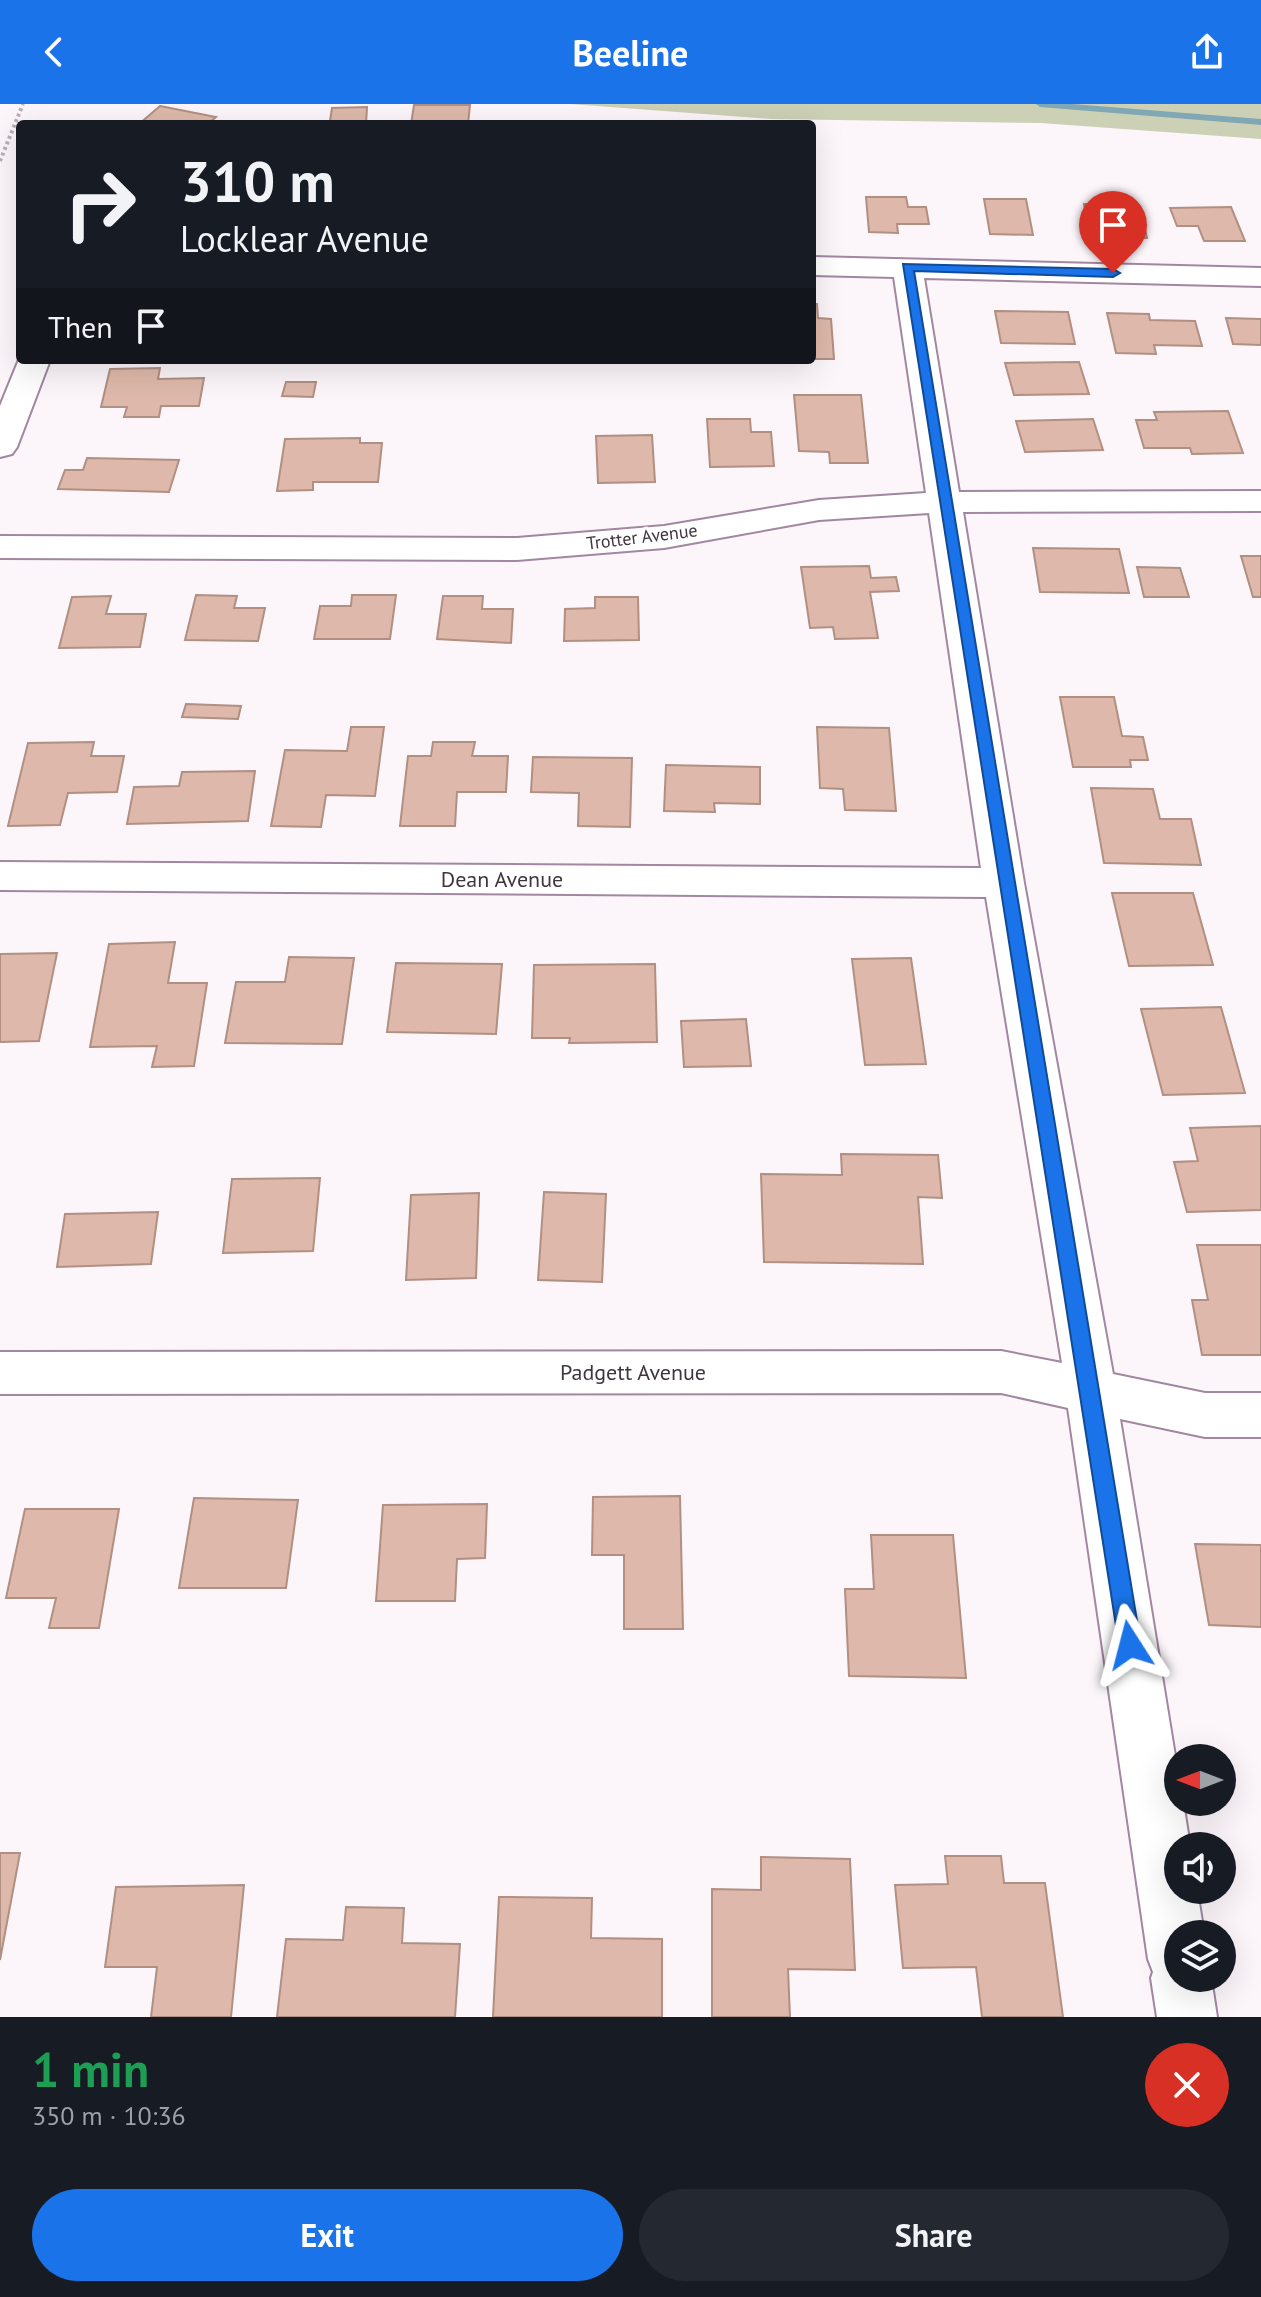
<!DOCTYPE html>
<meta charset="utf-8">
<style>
:root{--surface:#171b24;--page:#242831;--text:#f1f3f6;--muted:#9ea1a6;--accent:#1a73e8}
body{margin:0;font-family:"PT Sans",sans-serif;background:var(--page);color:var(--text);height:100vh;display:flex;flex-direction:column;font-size:30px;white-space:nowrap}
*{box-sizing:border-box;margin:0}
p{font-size:26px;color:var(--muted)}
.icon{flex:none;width:44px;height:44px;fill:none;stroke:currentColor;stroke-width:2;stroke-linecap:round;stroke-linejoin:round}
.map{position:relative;height:1913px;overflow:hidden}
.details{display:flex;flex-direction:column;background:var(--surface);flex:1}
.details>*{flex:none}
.banner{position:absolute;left:16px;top:16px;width:800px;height:244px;border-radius:8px;box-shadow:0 8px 32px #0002;background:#171b24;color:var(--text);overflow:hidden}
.needle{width:52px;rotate:270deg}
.fabs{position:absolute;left:1164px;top:1640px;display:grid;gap:16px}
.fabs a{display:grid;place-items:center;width:72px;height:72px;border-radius:50%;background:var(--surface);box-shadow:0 8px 32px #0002;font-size:40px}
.pin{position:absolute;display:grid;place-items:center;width:68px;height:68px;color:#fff;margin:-82px -34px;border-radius:50% 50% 50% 0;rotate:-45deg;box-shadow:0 0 8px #0007}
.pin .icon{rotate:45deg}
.me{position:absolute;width:88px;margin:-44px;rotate:351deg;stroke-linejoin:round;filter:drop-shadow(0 0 6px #0008)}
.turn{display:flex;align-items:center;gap:28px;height:168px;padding:0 32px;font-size:36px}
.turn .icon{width:104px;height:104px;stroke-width:2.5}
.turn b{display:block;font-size:56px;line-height:68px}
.then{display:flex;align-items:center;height:76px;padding:0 32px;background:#0003;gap:16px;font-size:30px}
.round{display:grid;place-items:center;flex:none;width:84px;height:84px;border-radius:42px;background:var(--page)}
.overview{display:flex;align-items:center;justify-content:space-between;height:136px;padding:0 32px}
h1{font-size:48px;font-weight:700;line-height:60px;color:#1e9e55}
.action{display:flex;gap:16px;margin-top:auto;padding:16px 32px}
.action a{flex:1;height:92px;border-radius:48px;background:var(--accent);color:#fff;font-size:32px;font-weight:700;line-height:92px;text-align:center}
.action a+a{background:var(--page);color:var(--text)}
header{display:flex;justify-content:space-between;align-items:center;height:104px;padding:0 32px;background:var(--accent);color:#fff;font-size:36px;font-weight:700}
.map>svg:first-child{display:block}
</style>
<header><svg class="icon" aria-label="back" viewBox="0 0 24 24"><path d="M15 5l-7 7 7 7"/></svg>Beeline<svg class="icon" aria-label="share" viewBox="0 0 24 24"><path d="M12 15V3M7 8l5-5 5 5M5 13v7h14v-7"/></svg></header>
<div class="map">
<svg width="1261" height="1913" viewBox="0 0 1261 1913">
<rect width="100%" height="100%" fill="#fcf6fb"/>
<path fill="#ccd0b5" d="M570,0H1261V35L1041,19L772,15Z"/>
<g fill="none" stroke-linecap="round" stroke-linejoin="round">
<path fill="#80a7b4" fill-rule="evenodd" d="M1036,0H1072L1261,15V21L1040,3Z"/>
</g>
<g fill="#deb9ab" stroke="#b18f82" stroke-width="2">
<path d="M414,1H470L468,20H411Z"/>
<path d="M160,2L216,13L208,20H139Z"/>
<path d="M367,3L366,20H287L330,17L332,4Z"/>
<path d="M866,93H906L908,103H926L929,120H897L898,129L869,128Z"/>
<path d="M984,95H1026L1033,131L990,130Z"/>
<path d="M1084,100L1139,101L1147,134L1104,133L1101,117H1087Z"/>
<path d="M1231,103L1245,137H1204L1198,122H1177L1170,104Z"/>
<path d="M812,200H817L818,214L831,215L834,255H812Z"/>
<path d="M995,207L1068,208L1075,240L1001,239Z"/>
<path d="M1107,209L1149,210L1150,216L1195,217L1202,242L1154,241L1156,250L1116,249Z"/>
<path d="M1226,214L1261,215V241L1233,240Z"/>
<path d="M1079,258L1089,290L1014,291L1005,259Z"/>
<path d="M160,264L158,275L204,274L199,302H161L159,313H124L127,303H101L110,265Z"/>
<path d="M286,278H316L313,293L282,292Z"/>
<path d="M794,291H861L868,359H830L829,348L799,347Z"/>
<path d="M1228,307L1243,349L1192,350L1190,344H1144L1136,316H1157L1154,308Z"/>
<path d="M707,315H750L751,328H771L774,362L710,363Z"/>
<path d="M1093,315L1103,346L1025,348L1016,317Z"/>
<path d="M652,331L655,378L598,379L596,332Z"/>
<path d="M360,334V339H382L378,378H313V386L277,387L285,335Z"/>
<path d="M87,354L179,356L169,388L58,385L65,366H83Z"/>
<path d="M1033,444L1119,445L1129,489L1040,488Z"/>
<path d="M1241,452H1261V493H1253Z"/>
<path d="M869,462L871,474L896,473L899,487L870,488L878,534L835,535L833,523L810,524L801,463Z"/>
<path d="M1137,463L1180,464L1189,493H1144Z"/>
<path d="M196,491L237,492L234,504H265L258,537L185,536Z"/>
<path d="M352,491H396L390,535H314L320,502H351Z"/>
<path d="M111,492L106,510H146L140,543L59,544L72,493Z"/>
<path d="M443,492H483L482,505H513L511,539L437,535Z"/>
<path d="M595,493H638L639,536L564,537L565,505L595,504Z"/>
<path d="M1060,593H1114L1122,632L1143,633L1148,656H1130L1131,663H1073Z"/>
<path d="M186,600L241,602L238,615L182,613Z"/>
<path d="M351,623H384L375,692L326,691L321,723L271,722L285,646L347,647Z"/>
<path d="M817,623L889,624L896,707L845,706L843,685L820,684Z"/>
<path d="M94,638L91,652H124L117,688L68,689L60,721L8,722L28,639Z"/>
<path d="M433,638H475L472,652H508L506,688H457L455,722H400L408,652H431Z"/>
<path d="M533,653L632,654L630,723L578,722L579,689L531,688Z"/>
<path d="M666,661L760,663V700L714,699L715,708L664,707Z"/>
<path d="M255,667L248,717L127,720L134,683L179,682L182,668Z"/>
<path d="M1091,684L1153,685L1160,715H1191L1201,761L1104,759Z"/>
<path d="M1112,789H1193L1213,861L1129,862Z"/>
<path d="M175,838L168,879H207L194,962L152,963L157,942L90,943L109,840Z"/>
<path d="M57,849L39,937L0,938V850Z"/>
<path d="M289,853L354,854L342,940L225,939L236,878H285Z"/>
<path d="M911,854L926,960L865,961L852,855Z"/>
<path d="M396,859L502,860L496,930L387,928Z"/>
<path d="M655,860L657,938L569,939L570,934H532L534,861Z"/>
<path d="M1221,903L1245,989L1163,991L1141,905Z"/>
<path d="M746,915L751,962L684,963L681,917Z"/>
<path d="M1261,1022V1106L1187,1108L1174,1058L1198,1057L1190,1024Z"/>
<path d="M841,1050L938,1051L942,1094L918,1093L923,1160L764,1158L761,1070L842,1071Z"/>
<path d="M320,1074L313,1147L223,1149L232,1075Z"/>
<path d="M544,1088L606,1090L602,1178L538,1176Z"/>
<path d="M479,1089L476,1174L406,1176L411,1091Z"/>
<path d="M158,1108L151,1160L57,1163L65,1110Z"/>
<path d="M1197,1141H1261V1251H1202L1192,1196H1208Z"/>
<path d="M680,1392L683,1525H624V1451H592L593,1393Z"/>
<path d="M194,1394L298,1396L286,1484H179Z"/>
<path d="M487,1400L485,1454L457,1455L455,1497H376L383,1401Z"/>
<path d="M25,1405H119L99,1524H49L56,1494H6Z"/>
<path d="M871,1431H953L966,1574L849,1572L845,1485H874Z"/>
<path d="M1195,1440L1261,1441V1523L1209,1521Z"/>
<path d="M0,1749H20L0,1856Z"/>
<path d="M945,1752H1001L1004,1779H1045L1063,1913H982L976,1863L903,1864L895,1781L948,1780Z"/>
<path d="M761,1753L850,1755L855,1866L788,1865L790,1913H712V1785L761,1786Z"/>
<path d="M244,1781L231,1913H151L157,1863H105L116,1783Z"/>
<path d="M499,1793L592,1794L591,1834L662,1835V1913H493Z"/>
<path d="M346,1803L404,1804L402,1839L460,1840L455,1913H277L286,1835L343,1836Z"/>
</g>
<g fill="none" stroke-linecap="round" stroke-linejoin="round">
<g stroke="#a1879f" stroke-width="4">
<g id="street">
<path d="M812,153L1261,164V182L924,174L959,388L1261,387V407L963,408L1024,779L1113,1270L1205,1289H1261V1333H1205L1120,1315L1178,1670V1698H1183L1190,1742H1178V1786H1197L1204,1830H1178V1874H1211L1217,1913H1157L1151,1874L1153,1868L1148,1855L1068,1304L1001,1289L0,1290V1248L1001,1247L1062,1259L986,793L0,786V758L981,764L929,409L819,416L664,444L517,456L0,454V432L517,434L664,422L819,396L926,389L894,173L812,171Z"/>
<path d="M20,253L50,256L17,343L12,350L0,353V302Z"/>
</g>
</g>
<path stroke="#b8b0b7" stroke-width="4" stroke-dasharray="3 3" stroke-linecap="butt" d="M0,57L23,0"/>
<use href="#street" fill="#fff" fill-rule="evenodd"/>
</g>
<path fill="#1a73e8" stroke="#114b97" stroke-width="2" d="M903,160L1113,165L1120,169L1113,173L914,167L1141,1541L1138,1549L1130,1552L1122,1549L1119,1541Z"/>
<g text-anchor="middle" stroke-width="6" stroke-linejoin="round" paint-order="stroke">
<g font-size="18" fill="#40353f" stroke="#fff">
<text transform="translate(642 433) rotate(-7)" y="6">Trotter Avenue</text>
</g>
<g font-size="22" fill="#40353f" stroke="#fff">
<text x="502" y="783">Dean Avenue</text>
<text x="633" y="1276">Padgett Avenue</text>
</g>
</g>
</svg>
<div class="fabs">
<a><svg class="needle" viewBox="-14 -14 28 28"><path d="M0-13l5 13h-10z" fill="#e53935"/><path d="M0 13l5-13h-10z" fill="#9ea1a6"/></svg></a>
<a><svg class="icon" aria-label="sound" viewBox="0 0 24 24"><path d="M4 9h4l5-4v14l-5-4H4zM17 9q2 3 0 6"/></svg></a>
<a><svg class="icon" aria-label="layers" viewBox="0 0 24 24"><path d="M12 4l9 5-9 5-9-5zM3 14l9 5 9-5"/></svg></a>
</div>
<div class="pin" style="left:1113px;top:169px;background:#d93025"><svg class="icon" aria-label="arrive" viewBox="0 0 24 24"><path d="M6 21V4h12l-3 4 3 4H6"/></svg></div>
<svg class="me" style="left:1130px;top:1541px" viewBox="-20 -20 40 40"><path d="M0-17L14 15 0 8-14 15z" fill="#1a73e8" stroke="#fff" stroke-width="4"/></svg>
<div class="banner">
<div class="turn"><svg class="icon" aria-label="right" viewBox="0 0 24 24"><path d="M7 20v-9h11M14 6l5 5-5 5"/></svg><div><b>310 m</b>Locklear Avenue</div></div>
<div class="then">Then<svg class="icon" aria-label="arrive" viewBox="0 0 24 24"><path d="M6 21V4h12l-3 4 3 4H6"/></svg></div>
</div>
</div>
<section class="details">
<div class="overview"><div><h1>1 min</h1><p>350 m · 10:36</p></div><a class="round" style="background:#d93025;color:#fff"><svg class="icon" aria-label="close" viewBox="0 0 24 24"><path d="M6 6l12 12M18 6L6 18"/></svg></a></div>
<div class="action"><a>Exit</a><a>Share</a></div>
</section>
